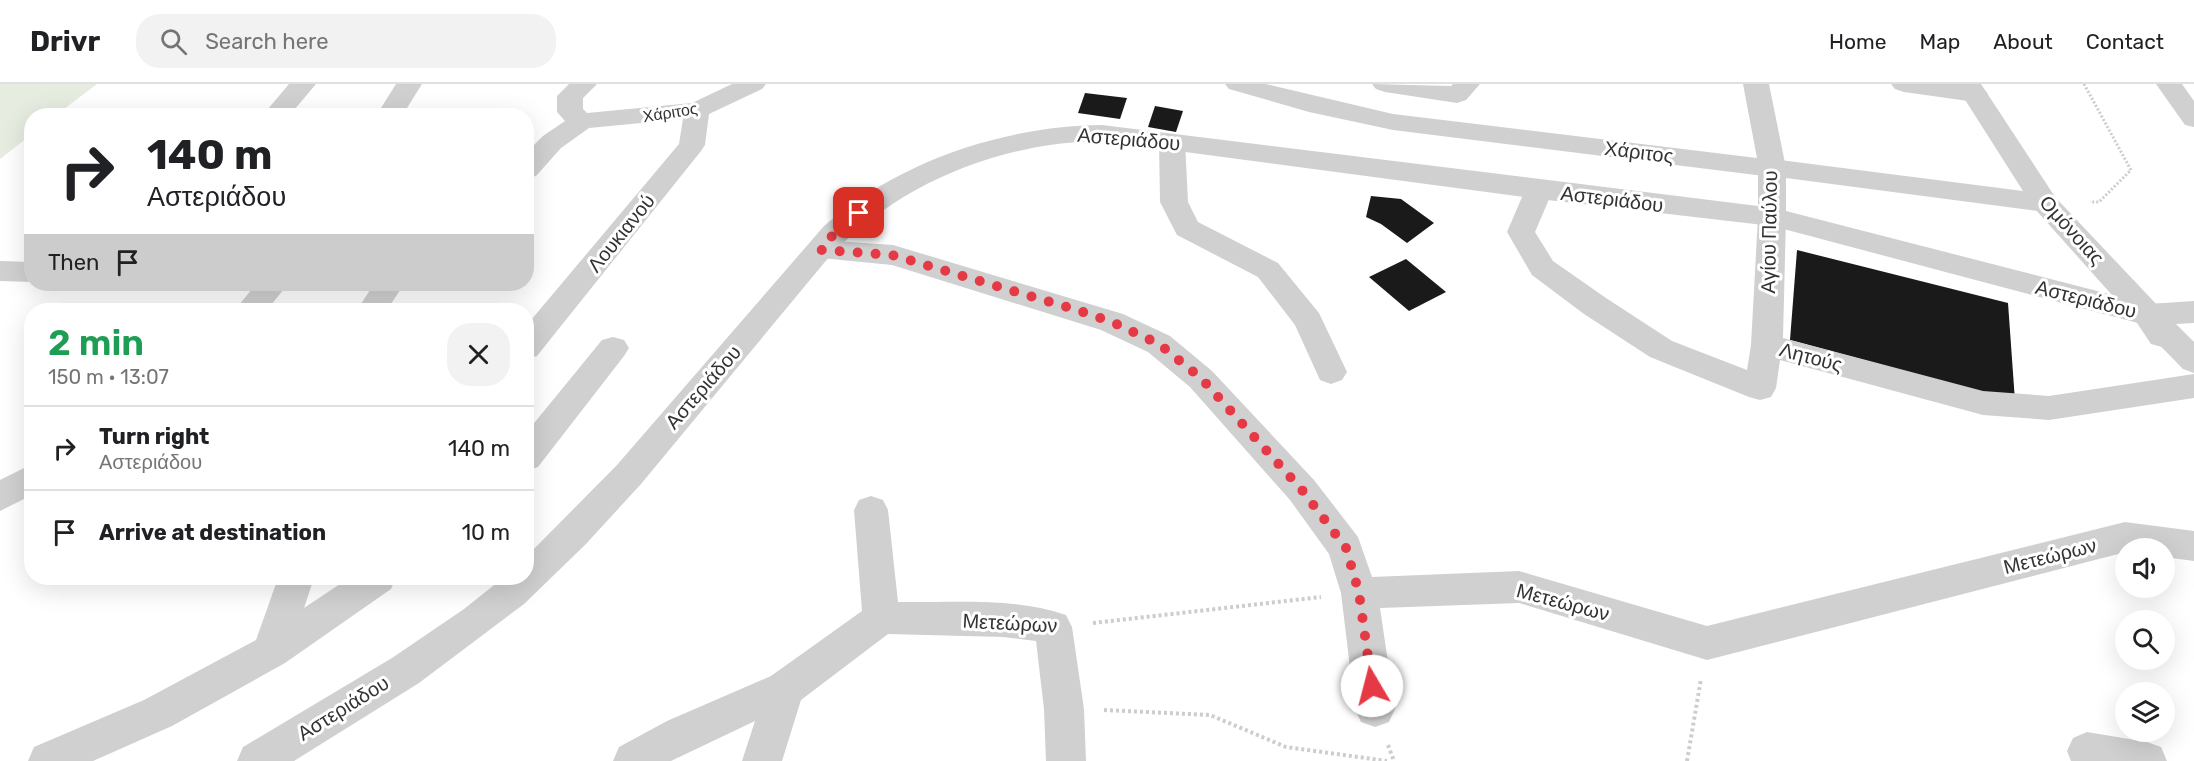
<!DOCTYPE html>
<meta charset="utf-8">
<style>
:root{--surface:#fff;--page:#f2f2f2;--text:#202124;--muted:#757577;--line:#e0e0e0}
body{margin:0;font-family:Rubik,sans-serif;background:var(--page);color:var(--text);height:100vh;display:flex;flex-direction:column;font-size:22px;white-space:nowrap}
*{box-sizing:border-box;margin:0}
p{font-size:20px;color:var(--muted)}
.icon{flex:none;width:33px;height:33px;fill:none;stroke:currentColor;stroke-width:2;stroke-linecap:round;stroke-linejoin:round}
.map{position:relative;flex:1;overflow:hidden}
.panel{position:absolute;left:24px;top:219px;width:510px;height:282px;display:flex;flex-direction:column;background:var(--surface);border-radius:24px;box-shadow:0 6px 24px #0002}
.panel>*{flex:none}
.guide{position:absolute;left:24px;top:24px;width:510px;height:183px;border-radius:24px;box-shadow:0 6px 24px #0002;background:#fff;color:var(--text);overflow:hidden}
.tools{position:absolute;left:2115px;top:454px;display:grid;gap:12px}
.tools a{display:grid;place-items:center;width:60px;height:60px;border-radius:50%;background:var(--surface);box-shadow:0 6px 24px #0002;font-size:30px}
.pin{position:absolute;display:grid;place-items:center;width:51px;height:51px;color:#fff;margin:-26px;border-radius:12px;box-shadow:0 3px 9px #0006}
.me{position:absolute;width:66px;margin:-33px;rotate:352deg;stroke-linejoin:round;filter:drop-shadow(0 0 4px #0008)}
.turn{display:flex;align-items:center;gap:21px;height:126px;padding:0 24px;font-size:27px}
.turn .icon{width:78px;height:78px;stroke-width:2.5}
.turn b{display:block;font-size:42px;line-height:51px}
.then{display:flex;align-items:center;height:57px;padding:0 24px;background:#0003;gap:12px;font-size:22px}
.round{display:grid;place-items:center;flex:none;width:63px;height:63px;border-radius:24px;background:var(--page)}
.head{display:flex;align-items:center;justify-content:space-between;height:102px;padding:0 24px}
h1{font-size:36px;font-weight:600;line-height:45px;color:#1e9e55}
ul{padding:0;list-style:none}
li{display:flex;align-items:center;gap:18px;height:84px;padding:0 24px;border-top:2px solid var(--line)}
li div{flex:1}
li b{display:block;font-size:22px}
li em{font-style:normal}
header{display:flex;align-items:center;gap:36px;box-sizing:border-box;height:84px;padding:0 30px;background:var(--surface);border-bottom:2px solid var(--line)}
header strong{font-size:28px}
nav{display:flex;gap:33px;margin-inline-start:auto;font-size:21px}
.search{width:420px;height:54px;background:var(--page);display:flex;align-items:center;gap:15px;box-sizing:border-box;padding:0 21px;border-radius:24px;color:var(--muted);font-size:22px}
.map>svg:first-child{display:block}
</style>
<header>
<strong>Drivr</strong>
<div class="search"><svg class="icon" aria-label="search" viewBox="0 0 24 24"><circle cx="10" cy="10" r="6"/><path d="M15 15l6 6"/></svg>Search here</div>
<nav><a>Home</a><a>Map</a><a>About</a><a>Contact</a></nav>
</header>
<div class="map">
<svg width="2194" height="677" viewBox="0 0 2194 677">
<rect width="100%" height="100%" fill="#fff"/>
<path fill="#e6ecdf" d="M0,0H97L56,31L32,32L31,51L0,75Z"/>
<g fill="#1a1a1a">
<path d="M1085,9L1127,14L1120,35L1078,29Z"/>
<path d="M1155,22L1183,27L1176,48L1148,43Z"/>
<path d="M1371,112L1401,115L1434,139L1407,159L1381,140L1366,133Z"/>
<path d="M1797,166L2008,219L2015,317L1790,256Z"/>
<path d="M1406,175L1446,208L1409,227L1369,193Z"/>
</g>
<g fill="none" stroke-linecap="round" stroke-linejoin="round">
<path stroke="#cdcdcd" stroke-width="3" stroke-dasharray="2 2" stroke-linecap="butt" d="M2084,0L2131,86L2099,118H2090"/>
<g stroke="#cdcdcd" stroke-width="4" stroke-dasharray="3 3" stroke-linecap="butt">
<path d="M1093,539L1321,513"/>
<path d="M1104,626L1210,631L1286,663L1387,677"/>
<path d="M1388,661L1394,677"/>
<path d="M1687,677L1701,595"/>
</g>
<g fill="#d0d0d0" fill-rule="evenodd">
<path d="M289,0H316L289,32H262Z"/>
<path d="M569,0H597L583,14V25L587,29L692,19L732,0H766L762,5L709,30L705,61L701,67L537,272L526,275V242L679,60L683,35L589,44L561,64L536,92L526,94V69L543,52L565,37L557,28V12Z"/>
<path d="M1225,0H1266L1393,30L1757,74L1743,0H1769L1786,84L1782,90L1772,93L1393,46L1309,28L1229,5Z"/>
<path d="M1372,0L1451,2L1453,0H1480L1466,16L1457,19L1385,8L1376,5Z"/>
<path d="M1891,0H1958L1984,5L1988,10L1984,15L1975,18L1904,8L1895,5Z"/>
<path d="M2156,0H2182L2194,17V43L2185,41Z"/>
<path d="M1172,50L1181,52L1185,58L1188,118L1198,138L1278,179L1319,229L1347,288L1342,296L1331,300L1320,296L1295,241L1258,193L1177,151L1160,118L1159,58L1163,52Z"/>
<path d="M1539,97L1549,100L1553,106L1535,148L1553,177L1606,214L1672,257L1747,286L1751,261L1758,133L1762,126L1772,124L1782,126L1786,133L1783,254L1983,307L2049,312L2194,290V314L2049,336L1983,331L1780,276L1776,304L1771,313L1760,316L1749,313L1650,273L1584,230L1532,191L1507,148L1525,106L1529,100Z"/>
<path d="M2045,110L2055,113L2159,223L2178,252L2173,260L2162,263L2151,260L2137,239L2035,125L2031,119L2035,113Z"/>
<path d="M821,156L893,161L1123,230L1170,252L1212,287L1314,396L1358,453L1372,493L1519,487L1707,542L2125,438L2194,447V477L2164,473V465H2126V468L1707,576L1519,519L1380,524L1395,625L1389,638L1375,643L1361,638L1355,625L1341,509L1329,470L1290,416L1190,303L1148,268L1101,246L892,181L811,173L806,166L811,159Z"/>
<path d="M0,177L32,178V198L0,197Z"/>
<path d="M374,200H404L387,226H357Z"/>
<path d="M613,253L624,256L629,264L624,272L538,383L526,387V349L602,256Z"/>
<path d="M871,412L883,416L888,426L898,518C952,519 1015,513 1066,531L1072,543L1084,625L1086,677H1046L1044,625L1036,557L1003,553L888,550L801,616L782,677H742L755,637L671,677H613L619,663L667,637L771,592L862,527L854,426L859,416Z"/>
<path d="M278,494H314L304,524L349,494H396L391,505L285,579L172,642L93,677H28L34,663L144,616L256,556Z"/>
<path d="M2087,648L2147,658L2161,663L2167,677H2071L2067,667L2073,654Z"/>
</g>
<g fill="#d0d0d0" fill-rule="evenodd">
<path d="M396,0H422L402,32H376Z"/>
<path d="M1955,0H1981L2059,119L2055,125L2045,128L1786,94V127L2148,220L2194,217V239L2176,240L2194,258V289L2183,285L2138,239L1772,142L1539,115L1102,57C999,58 893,101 824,179L641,400L585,461L524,520L419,599L294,677H237L243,663L392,574L464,525L503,494H526V473L617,381L824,142C899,77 1004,42 1102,41L1758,122V84L1762,78L1772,75L2023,107Z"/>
<path d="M256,200H288L267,226H235Z"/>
<path d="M32,380V411L0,427V396Z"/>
</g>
</g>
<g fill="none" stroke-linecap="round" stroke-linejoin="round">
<path stroke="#e63946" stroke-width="10" stroke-dasharray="0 18" d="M859,129L831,153L821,166L892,171L1077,226L1112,238L1159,260L1201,294L1302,406L1346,464L1359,509L1372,602"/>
</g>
<g text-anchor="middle" stroke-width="6" stroke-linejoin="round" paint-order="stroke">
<g font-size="16" fill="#333" stroke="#fff">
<text transform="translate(670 28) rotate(-9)" y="6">Χάριτος</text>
</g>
<g font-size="20" fill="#333" stroke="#fff">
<text transform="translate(1129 55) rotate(5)" y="7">Αστεριάδου</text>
<text transform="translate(1639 68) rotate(7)" y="7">Χάριτος</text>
<text transform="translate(1612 115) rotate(7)" y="7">Αστεριάδου</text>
<text transform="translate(2072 146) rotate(48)" y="7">Ομόνοιας</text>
<text transform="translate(1769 148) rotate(-89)" y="7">Αγίου Παύλου</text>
<text transform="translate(621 149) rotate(-51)" y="7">Λουκιανού</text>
<text transform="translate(2086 215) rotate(14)" y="7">Αστεριάδου</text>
<text transform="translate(1811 273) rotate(15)" y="7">Λητούς</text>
<text transform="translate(703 303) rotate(-49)" y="7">Αστεριάδου</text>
<text transform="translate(2050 472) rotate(-14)" y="7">Μετεώρων</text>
<text transform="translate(1563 518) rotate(15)" y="7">Μετεώρων</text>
<text transform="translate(1010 539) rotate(3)" y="7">Μετεώρων</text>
<text transform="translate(343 624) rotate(-32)" y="7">Αστεριάδου</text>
</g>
</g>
</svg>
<div class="tools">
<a><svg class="icon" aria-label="sound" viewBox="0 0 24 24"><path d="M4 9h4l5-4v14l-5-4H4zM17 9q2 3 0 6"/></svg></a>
<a><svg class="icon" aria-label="search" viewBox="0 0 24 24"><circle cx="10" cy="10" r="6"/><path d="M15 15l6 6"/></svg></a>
<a><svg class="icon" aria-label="layers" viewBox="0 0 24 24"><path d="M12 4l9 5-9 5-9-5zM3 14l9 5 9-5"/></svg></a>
</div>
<div class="pin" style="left:859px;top:129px;background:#d93025"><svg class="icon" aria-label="arrive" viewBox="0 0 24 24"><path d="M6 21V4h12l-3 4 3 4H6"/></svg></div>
<svg class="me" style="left:1372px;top:602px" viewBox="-20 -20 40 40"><circle r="19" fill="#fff"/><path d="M0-13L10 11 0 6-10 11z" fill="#e63946"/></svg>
<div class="guide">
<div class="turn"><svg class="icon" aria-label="right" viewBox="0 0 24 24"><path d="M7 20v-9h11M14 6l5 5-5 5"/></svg><div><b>140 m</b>Αστεριάδου</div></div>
<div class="then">Then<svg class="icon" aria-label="arrive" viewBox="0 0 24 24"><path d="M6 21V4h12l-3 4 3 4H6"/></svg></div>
</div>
<section class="panel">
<div class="head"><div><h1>2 min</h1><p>150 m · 13:07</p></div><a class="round"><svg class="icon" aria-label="close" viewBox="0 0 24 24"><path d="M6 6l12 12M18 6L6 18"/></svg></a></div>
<ul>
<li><svg class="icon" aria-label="right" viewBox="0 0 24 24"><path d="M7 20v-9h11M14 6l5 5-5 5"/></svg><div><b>Turn right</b><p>Αστεριάδου</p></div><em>140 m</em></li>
<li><svg class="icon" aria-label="arrive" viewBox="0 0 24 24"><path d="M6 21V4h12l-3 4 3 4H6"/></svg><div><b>Arrive at destination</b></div><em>10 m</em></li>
</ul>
</section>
</div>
